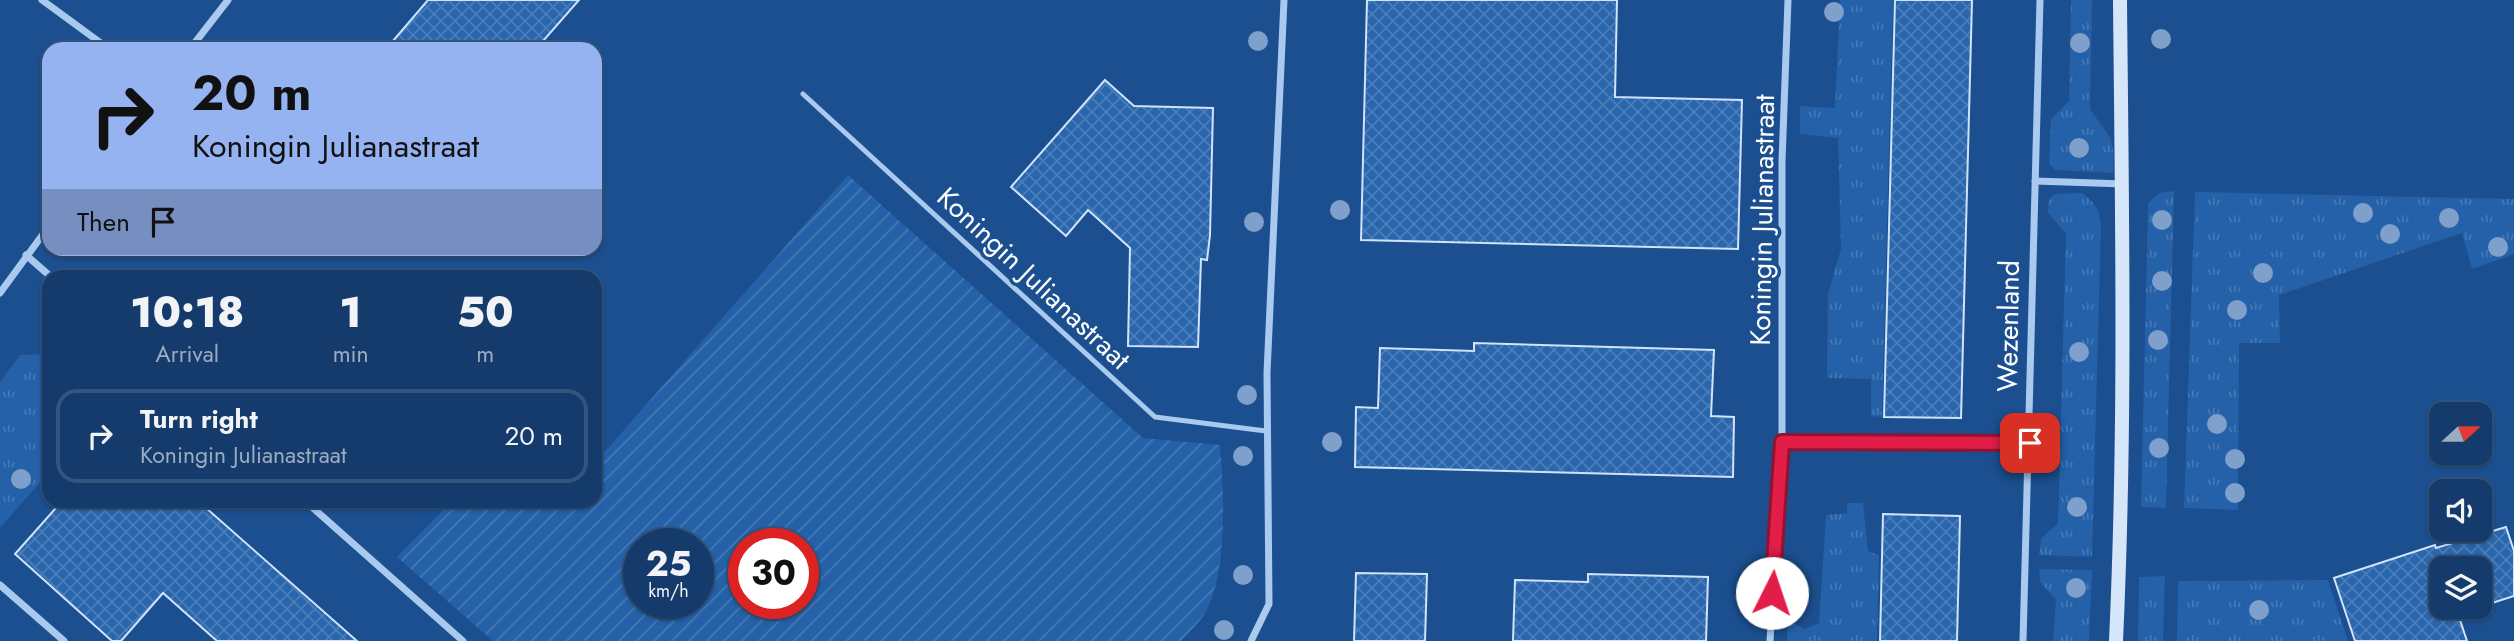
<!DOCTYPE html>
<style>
:root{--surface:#143b6b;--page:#214673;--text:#f1f3f6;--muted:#9dadc1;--line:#33557e}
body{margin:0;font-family:Jost,sans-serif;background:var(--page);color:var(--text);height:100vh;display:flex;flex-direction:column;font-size:26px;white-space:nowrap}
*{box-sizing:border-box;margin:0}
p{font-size:23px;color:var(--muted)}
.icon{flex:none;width:38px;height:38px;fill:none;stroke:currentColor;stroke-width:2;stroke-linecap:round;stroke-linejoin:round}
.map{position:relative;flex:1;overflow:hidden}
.side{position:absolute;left:42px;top:270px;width:560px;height:238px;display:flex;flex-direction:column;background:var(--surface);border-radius:21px;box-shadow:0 2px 5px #0004,0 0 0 2px var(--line)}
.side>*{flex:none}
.top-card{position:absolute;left:42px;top:42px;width:560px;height:214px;border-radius:21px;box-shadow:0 2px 5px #0004,0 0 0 2px var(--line);background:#95b2f1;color:#111;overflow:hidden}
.needle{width:46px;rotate:69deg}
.tools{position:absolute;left:2429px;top:402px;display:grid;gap:14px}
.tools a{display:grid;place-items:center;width:63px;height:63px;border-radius:14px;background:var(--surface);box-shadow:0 2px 5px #0004,0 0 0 2px var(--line);font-size:35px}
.speed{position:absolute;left:623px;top:528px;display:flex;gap:14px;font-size:35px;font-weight:700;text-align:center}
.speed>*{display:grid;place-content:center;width:91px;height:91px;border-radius:50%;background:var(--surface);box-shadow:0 2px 5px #0004,0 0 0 2px var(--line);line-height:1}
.speed small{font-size:18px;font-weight:400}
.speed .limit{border:10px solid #d22;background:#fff;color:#111}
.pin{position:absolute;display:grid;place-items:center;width:60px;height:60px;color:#fff;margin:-30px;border-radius:14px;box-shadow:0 4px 10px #0006}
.me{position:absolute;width:77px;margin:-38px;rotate:4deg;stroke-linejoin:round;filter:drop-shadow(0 0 5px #0008)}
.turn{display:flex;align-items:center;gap:24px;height:147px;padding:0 35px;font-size:32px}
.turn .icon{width:91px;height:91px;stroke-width:2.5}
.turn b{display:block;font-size:49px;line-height:60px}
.then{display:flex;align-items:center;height:66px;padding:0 35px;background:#0003;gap:14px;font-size:26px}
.eta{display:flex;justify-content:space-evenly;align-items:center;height:119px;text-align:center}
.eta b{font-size:42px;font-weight:800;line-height:49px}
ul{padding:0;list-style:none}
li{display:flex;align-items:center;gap:21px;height:94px;margin:0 14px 10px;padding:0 21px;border:4px solid var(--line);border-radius:21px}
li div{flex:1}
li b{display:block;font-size:26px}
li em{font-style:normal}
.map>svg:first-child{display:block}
</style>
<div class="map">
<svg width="2514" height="641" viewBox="0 0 2514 641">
<defs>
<pattern id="grass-tufts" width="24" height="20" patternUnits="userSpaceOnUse" patternTransform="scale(1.75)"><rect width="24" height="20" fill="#2461a8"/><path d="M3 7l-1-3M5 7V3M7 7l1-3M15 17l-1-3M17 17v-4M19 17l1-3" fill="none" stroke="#4579b5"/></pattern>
<pattern id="garden-furrows" width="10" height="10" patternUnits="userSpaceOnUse" patternTransform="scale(1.75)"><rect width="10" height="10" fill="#2461a8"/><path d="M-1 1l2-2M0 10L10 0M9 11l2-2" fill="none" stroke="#4579b5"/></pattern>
<pattern id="building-cross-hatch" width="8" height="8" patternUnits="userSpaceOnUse" patternTransform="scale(1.75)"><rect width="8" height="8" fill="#2a66ad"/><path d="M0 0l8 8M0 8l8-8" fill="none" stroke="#4a7db9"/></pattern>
</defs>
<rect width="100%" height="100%" fill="#1b4f8f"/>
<g fill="url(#grass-tufts)">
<path d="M1840,0H1893L1882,417L1871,416V379L1827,378L1828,294L1841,249L1838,138L1800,134V106L1835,108Z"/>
<path d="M2071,0H2092L2090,109C2110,139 2115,134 2113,173L2055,170L2049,163L2051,119L2069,101Z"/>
<path d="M2174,191L2166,508L2141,507L2148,203L2159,193Z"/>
<path d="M2195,192L2514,199V254L2472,269L2462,233L2279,295L2280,343H2239L2238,510L2184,508Z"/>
<path d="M2082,193C2096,203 2100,211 2101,227L2092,557L2039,555L2041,539L2058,523L2066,234L2048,213L2049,199L2055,194Z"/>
<path d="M46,354L49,357V472L0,528V382L20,355Z"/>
<path d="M1847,503H1863L1868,551L1879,555L1877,641H1787L1788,621L1805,629L1819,623L1826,515L1847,513Z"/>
<path d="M2039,569L2092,570L2089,641H2053L2056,600L2040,582Z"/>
<path d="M2165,576L2163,641H2138L2139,577Z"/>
<path d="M2328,580L2348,641H2177L2178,581Z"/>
</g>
<path fill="url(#garden-furrows)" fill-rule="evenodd" d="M848,175L1143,438L1220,445C1224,492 1228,570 1206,612C1200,622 1189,632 1181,641H493L397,557L452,501L595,500V463ZM639,544H698V604H639ZM744,544H803V604H744Z"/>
<g fill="url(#building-cross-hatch)" stroke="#cfe3fa" stroke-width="2" fill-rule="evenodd">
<path d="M428,0H579L536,49H386Z"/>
<path d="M1367,0H1617L1615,97L1742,100L1738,249L1361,240Z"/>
<path d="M1895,0H1972L1961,418L1884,417Z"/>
<path d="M1105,80L1134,106L1213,108L1210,235L1207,260L1201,259L1198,347L1128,346L1130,248L1088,210L1066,236L1011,187Z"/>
<path d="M1474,343L1714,350L1711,416L1734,417L1733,477L1355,467L1356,407L1378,408L1380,348L1474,351Z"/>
<path d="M63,500H197L357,641H217L163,593L121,641H112L15,554Z"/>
<path d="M1883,514L1960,516L1957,641H1880Z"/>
<path d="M2506,527L2514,551V596L2458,614L2467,641H2355L2334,578L2435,545L2436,548ZM2441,569H2480V607H2441Z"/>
<path d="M1356,573L1427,574L1425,641H1354Z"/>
<path d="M1588,574L1708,577L1706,641H1513L1515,580L1588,582Z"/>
</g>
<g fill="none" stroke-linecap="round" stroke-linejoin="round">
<path stroke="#a9c9ee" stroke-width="5" d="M803,94L1155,417L1266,431"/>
<g stroke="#a9c9ee" stroke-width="7">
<path d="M42,0L109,49"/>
<path d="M190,49L228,0"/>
<path d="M2035,181L2124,184"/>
<path d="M26,255L50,276"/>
<path d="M0,293L49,226"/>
<path d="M1782,442L2030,443"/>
<path d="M304,500L463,641"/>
<path d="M0,585L64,641"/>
<path d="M1251,641L1269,604L1267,373L1284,0"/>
<path d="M1770,641L1782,442V161L1788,0"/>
<path d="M2023,641L2040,0"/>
</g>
<path stroke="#d6e6fa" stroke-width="14" d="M2116,641C2126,427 2122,214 2120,0"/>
</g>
<g fill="#7ea0ca">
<circle cx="1834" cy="12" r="10"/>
<circle cx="2161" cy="39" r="10"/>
<circle cx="1258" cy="41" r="10"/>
<circle cx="2080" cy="43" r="10"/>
<circle cx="2079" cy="148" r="10"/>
<circle cx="1340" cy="210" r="10"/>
<circle cx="2363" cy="213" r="10"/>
<circle cx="2449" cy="218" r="10"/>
<circle cx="2162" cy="220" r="10"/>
<circle cx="1254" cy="222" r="10"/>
<circle cx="2390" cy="234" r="10"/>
<circle cx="2498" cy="247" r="10"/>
<circle cx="2263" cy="273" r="10"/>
<circle cx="2162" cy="281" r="10"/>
<circle cx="2237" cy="310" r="10"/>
<circle cx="2158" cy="340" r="10"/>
<circle cx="2079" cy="352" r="10"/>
<circle cx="1247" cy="395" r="10"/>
<circle cx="2217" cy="424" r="10"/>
<circle cx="1332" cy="442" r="10"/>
<circle cx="2159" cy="448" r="10"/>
<circle cx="1243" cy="456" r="10"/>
<circle cx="2235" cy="459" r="10"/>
<circle cx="21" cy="479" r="10"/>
<circle cx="2235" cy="493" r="10"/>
<circle cx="2077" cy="507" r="10"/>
<circle cx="1243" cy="575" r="10"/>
<circle cx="2076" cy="588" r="10"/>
<circle cx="2259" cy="610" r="10"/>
<circle cx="1224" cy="630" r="10"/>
</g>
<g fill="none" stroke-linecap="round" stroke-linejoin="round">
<g stroke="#92132f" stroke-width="18">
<path id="route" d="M1772,593L1782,442L2030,443"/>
</g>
<use href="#route" stroke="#e11d48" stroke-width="12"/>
</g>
<g text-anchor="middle" stroke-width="7" stroke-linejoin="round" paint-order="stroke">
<g font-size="28" fill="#fff" stroke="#1b4f8f">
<text transform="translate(1762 220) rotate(-89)" y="10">Koningin Julianastraat</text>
<text transform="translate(1034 278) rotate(43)" y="10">Koningin Julianastraat</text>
<text transform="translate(2008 326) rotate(-89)" y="10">Wezenland</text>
</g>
</g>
</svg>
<div class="tools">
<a><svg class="needle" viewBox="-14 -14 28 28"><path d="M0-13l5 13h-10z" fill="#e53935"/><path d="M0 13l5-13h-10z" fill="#9dadc1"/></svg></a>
<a><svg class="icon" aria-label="sound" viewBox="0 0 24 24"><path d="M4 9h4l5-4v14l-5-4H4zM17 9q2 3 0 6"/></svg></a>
<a><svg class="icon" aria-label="layers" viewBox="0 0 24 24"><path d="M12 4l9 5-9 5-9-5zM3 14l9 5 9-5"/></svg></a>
</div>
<div class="speed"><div>25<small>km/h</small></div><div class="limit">30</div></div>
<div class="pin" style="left:2030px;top:443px;background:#d93025"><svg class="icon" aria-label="arrive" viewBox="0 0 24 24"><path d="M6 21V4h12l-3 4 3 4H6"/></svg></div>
<svg class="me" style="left:1772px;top:593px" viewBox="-20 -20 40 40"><circle r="19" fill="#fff"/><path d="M0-13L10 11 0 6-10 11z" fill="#e11d48"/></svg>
<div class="top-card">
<div class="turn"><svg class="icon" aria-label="right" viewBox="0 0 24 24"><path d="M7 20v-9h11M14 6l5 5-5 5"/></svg><div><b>20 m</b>Koningin Julianastraat</div></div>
<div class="then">Then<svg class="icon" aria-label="arrive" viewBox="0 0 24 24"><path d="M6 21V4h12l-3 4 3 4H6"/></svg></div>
</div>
<section class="side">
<div class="eta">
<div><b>10:18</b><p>Arrival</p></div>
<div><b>1</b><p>min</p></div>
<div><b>50</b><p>m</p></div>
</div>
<ul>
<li><svg class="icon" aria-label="right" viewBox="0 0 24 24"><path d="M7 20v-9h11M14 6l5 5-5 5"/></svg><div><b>Turn right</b><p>Koningin Julianastraat</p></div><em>20 m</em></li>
</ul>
</section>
</div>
